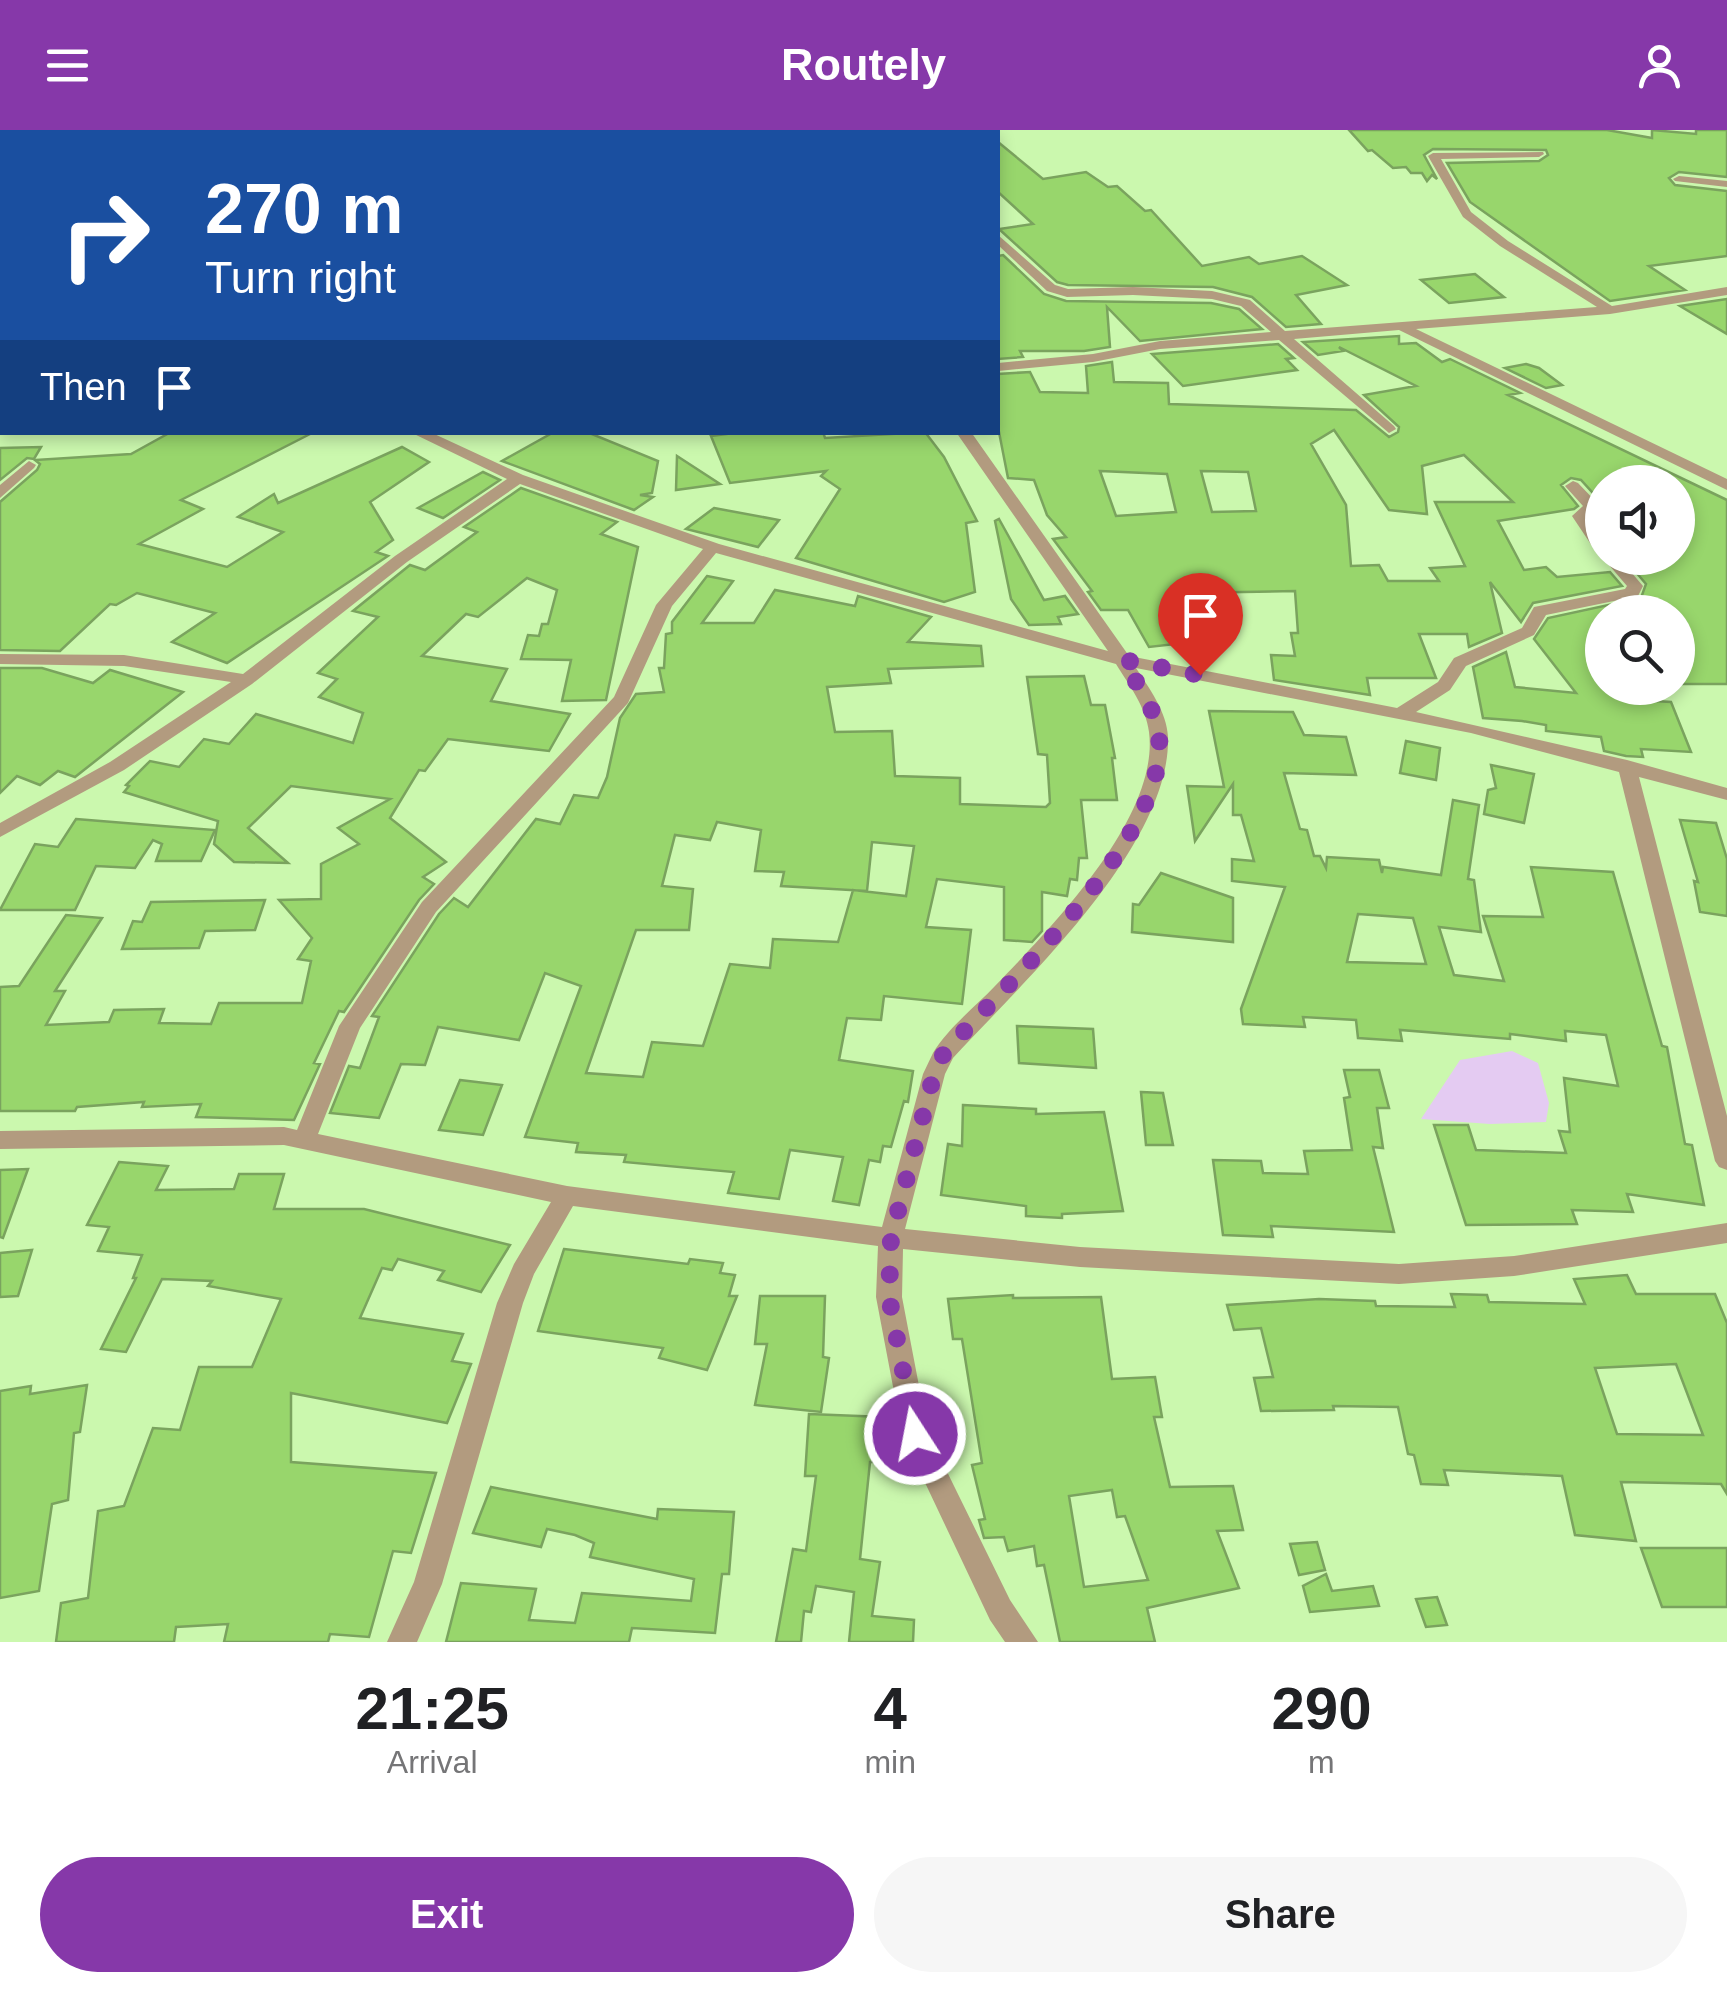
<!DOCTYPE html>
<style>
:root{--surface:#fff;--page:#f6f6f6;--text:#202124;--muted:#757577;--accent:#8638a9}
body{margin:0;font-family:Helvetica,sans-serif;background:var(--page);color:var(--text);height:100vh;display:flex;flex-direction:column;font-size:38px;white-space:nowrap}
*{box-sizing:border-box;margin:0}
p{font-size:32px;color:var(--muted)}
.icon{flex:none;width:55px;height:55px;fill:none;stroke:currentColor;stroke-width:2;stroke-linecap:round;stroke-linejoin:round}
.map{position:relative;height:1512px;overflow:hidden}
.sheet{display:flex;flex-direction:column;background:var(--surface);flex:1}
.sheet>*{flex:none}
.top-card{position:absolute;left:0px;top:0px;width:1000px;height:305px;box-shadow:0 5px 15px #0003;background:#1a4fa0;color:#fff;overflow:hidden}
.controls{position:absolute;left:1585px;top:335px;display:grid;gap:20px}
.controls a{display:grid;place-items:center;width:110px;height:110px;border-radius:50%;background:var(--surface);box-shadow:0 5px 15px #0003;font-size:50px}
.pin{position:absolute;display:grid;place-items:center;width:85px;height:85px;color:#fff;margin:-102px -42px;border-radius:50% 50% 50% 0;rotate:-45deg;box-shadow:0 0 10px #0007}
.pin .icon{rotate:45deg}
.me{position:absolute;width:110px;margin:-55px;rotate:349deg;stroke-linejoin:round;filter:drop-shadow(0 0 8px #0008)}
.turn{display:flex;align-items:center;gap:35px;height:210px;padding:0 40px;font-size:45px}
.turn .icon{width:130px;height:130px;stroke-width:2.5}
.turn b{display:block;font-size:70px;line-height:85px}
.then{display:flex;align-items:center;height:95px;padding:0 40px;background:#0003;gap:20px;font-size:38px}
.eta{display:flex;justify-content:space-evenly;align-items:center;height:170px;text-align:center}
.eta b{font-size:60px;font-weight:700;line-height:70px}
.cta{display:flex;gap:20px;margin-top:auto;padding:20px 40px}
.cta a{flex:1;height:115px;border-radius:60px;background:var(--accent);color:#fff;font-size:40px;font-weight:700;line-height:115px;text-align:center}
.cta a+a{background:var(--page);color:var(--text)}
header{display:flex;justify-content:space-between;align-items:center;height:130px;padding:0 40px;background:var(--accent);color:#fff;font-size:45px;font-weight:700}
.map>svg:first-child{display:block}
</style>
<header><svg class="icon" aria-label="menu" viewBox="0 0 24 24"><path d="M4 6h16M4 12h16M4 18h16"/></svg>Routely<svg class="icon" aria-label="person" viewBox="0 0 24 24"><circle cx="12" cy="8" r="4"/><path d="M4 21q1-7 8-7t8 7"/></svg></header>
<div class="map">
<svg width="1727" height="1512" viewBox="0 0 1727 1512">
<rect width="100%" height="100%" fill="#cbf8ae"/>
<path fill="#e4cbf2" d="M1512,921L1538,933L1549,973L1546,992L1490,994L1421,989L1460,930Z"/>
<g fill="#98d66c" stroke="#7aa35e" stroke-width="2.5" fill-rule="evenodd">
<path d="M1349,0H1607L1652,8V0L1696,4V0H1727V47L1679,42L1669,48L1675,55L1727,61V126L1649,136L1685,160L1610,171L1470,72L1447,33L1539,31L1548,25L1546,20L1433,19L1424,25L1437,49L1432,45L1427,51L1422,43H1411L1406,37L1393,38L1372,20L1368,21Z"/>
<path d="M998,12L1043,49L1086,42L1108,57L1117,56L1145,81L1151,80L1202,136L1249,127L1259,134L1302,126L1347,155L1296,165L1321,194L1286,197L1252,167L1213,157L1068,155L1057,152L999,99L1033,94L998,62Z"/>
<path d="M1003,125L1044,164L1066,171L1211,173L1239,179L1262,199L1140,211L1107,177L1110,217L1084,221H1020L1023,227L998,229V126Z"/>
<path d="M1475,144L1504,167L1449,173L1421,150Z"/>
<path d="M1727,169V204L1680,176Z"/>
<path d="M1399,206V214L1416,213L1442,232L1450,229L1520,263L1508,265L1727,370V554H1678V482H1602V558L1620,563L1622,569L1671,572L1691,622L1641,619L1643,627L1626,626L1604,621L1601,607L1546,601V595L1522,591L1483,588L1473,537L1506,522L1515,557L1576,563L1534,509L1548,488L1641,468L1646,454L1624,428H1678V352H1602V373L1581,350L1571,348L1561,355L1578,376L1574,379L1498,391L1524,440L1546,437L1557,447L1610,442L1622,456L1533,473L1521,492L1490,452L1502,503L1469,517L1467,504H1419L1436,548H1367L1370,565L1274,550L1271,525L1295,526L1291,503H1298L1295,461L1186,463L1211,510L1149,517L1128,480H1101L1088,462L1092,461L1053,409L1066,407L1047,385L1034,350L1008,348L998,297V244L1030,242L1040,262L1088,263L1086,236L1112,232L1114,252L1168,253L1169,274L1356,280L1389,307L1398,302L1399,297L1364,265L1416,256L1339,217L1343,221L1318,225L1303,212ZM1334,300L1389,380L1427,384L1422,336L1464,325L1513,372H1435L1465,436L1430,438L1439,451H1388L1379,435L1351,436L1346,375L1311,314ZM1100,341L1167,344L1176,382L1116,386ZM1201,341L1248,342L1256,381L1212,382Z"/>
<path d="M1278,214L1294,228L1286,229L1297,240L1183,256L1152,224Z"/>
<path d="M1526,234L1539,238L1562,255L1546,258L1505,238Z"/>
<path d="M171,302H314L181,370L203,379L139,414L227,437L283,402L238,387L274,364L278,373L402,317L429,332L370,372L393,410L376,422L388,426L227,533L172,512L215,483L137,463L116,475L110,474L60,521L0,520V372L37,340L40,334L35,330L131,324Z"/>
<path d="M554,302H587L658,331L652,363L640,365L653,367L634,380L502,331Z"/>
<path d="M742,302H823L825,308L925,302L944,327L977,391L966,393L975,462L944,472L796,428L840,359L821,346L826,341L730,353L711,306Z"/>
<path d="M41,317L34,329L27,328L0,350V318Z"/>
<path d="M677,326L720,354L676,360Z"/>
<path d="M483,342L500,350L443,388L418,378Z"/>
<path d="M521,358L617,392L601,404L638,417L606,570L562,571L571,530L521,529L528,505L539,506L542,494H548L557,460L527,448L478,487L466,484L422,526L507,539L491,571L570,584L549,621L448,609L425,641L419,640L390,688L446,732L423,747L434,754L419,770L344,882L339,881L314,933L320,934L294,990L196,987L201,974L142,977L144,972L77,977L75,981H0V857L19,856L66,785L102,788L55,861H65L46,895L109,892L114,880L164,879L159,893L211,894L219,873H302L311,831L298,829L312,808L279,770L321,769V734L359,714L338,698L390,669L291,656L248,698L288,733L234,732L214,714L218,691L124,662L129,656L126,655L150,631L179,637L204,609L229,614L256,584L353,613L363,583L319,567L337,549L318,543L378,487L353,481L410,435L425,440L477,402L464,397Z"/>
<path d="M714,378L779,390L758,417L686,399Z"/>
<path d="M999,389L1044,470L1065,466L1078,484L1058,487L1061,494L1029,495L1011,469L995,391Z"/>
<path d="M707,446L733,451L702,493H754L775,460L855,476L858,466L931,487L908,512L981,516L983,536L888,539L891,553L827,557L835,602L892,601L895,646L960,648V674L1046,677L1050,673L1047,625L1038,624L1027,547L1084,546L1091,575H1105L1115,628H1112L1117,670H1081L1087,728H1079L1077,750L1070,749L1067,766L1042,762V801L1032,812L1004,810V757L937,749L926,797L971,800L962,874L884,866L881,890L847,888L839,930L913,941L908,972L904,971L891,1017L883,1016L880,1032L869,1030L859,1075L833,1071L843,1027L790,1020L779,1069L728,1063L734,1042L624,1032L626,1025L576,1022L578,1013L525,1007L581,856L545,843L519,910L438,897L425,935L401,934L379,988L330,983L349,936L360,938L379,887L372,886L439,784L454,768L468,777L536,689L560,694L574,665L598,668L607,647L620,588L636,564L664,562L659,538H664L666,504L672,503V492ZM717,692L761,700L755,741L784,742L781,756L867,761L872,712L914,716L906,766L853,760L838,812L773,809L770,838L730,834L703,916L652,912L643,947L586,943L636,800H689L693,759L662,756L675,705L710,710Z"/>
<path d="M0,538H42L93,553L110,540L183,562L75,647L58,641L40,655L17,646L0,663Z"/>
<path d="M1209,581L1293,582L1304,605L1346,607L1356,645L1284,643L1300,699L1307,700L1314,726H1320L1326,738L1327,727L1379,730L1382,743L1383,737L1441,745L1453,670L1479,675L1468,749L1474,750L1481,802L1439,797L1454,845L1504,851L1483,786L1543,787L1531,737L1613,742L1662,916L1667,917L1685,1014L1692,1015L1704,1075L1627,1064L1633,1082L1572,1080L1577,1094L1466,1095L1434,995H1468L1476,1020L1566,1023L1559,1001L1570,1002L1564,948L1618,956L1606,905L1565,901L1566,911L1510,904V909L1400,900L1402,911L1358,908L1356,890L1303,887L1305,897L1243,894L1241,879L1285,757L1232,751V729L1254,731L1241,685H1233V654L1195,711L1187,656L1224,657ZM1358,784L1413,788L1426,834L1347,832Z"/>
<path d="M1406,611L1440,618L1436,650L1400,643Z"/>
<path d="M1491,635L1534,644L1524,693L1484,684L1488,660L1496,658Z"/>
<path d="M76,689L162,696L215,700L201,731H156L162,714L153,710L135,738L96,736L75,780H0L35,714L58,717Z"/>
<path d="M1680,690L1716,693L1727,729V786L1700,782L1694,751L1698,752Z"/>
<path d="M1161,743L1233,768V812L1132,802L1133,774L1139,775Z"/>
<path d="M265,770L255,800L205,801L199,818L122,819L133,791L142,792L151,772Z"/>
<path d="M1017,896L1093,899L1096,938L1019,933Z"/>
<path d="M1344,940H1379L1389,978H1377L1383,1018L1373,1017L1394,1102L1271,1096L1273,1107L1223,1105L1213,1030L1261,1031L1263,1043L1308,1044L1304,1021L1352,1020L1344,968L1350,967Z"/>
<path d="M460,950L502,955L483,1005L439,1000Z"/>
<path d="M1141,962L1163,963L1173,1015H1146Z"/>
<path d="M963,975L1036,979V984L1104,982L1123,1081L1062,1084V1088L1026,1086V1076L941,1065L948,1014L962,1016Z"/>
<path d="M119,1032L168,1036L156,1060L234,1059L239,1044H284L274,1079H364L510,1115L481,1162L438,1150L444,1141L398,1129L392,1140L382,1138L360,1188L463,1204L452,1231L471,1234L447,1293L291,1263V1332L436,1343L411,1423L393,1421L369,1507L330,1504L328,1512H224L228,1494L176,1497L174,1512H56L61,1473L88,1468L98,1381L124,1376L153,1298L180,1300L199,1237H252L281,1169L208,1156L212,1151L162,1149L126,1222L101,1219L136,1148H133L142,1125L98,1121L109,1097L87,1095Z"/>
<path d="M28,1039L3,1108L0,1107V1040Z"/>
<path d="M564,1119L688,1134L690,1129L723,1133L720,1143L735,1145L729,1166H737L707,1240L659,1228L663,1218L538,1201Z"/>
<path d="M32,1120L18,1166L0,1167V1123Z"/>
<path d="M1627,1145L1636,1164H1715L1727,1193V1364L1721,1354L1621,1352L1636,1411L1575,1405L1562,1346L1444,1340L1448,1355L1421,1354L1414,1325L1408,1324L1398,1277L1333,1276L1334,1280L1261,1281L1254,1248L1273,1247L1261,1198L1234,1200L1227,1175L1319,1169L1375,1171L1376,1176L1455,1177L1451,1164L1487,1165L1489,1172L1585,1174L1574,1149ZM1676,1234L1703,1305L1617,1304L1595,1238Z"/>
<path d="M1013,1165V1168L1101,1167L1112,1249L1155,1247L1162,1287H1154L1170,1357L1233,1356L1243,1400L1217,1401L1239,1458L1147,1478L1155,1512H1060L1044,1435L1037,1436L1034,1416L1008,1421L1004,1407L984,1408L979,1390L985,1389L972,1335L982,1333L962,1209H953L948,1169ZM1112,1360L1117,1387L1125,1386L1148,1450L1084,1457L1069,1366Z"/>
<path d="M760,1166H825L823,1227L829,1228L821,1282L755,1275L767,1214H755Z"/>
<path d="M87,1255L80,1302L74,1303L68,1370L52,1374L39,1461L0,1468V1261L31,1256L30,1264Z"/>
<path d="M809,1284L883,1287L881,1332H870L860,1429L880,1432L872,1486L914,1490L913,1512H849L854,1462L816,1456L811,1482L804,1481L801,1512H776L793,1419L806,1421L816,1346H805Z"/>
<path d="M491,1357L657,1389L658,1379L734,1382L729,1444H722L715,1503L632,1498L629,1512H446L461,1453L536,1459L529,1490L575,1493L582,1463L691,1471L694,1449L590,1427L594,1413L575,1405L547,1399L541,1417L473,1403Z"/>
<path d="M1317,1412L1325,1440L1299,1445L1290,1414Z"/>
<path d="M1641,1418H1727V1477H1662Z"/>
<path d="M1326,1444L1332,1461L1373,1456L1379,1476L1310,1482L1303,1456Z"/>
<path d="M1437,1467L1447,1495L1426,1497L1416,1469Z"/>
</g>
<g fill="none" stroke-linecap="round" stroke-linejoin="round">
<g fill="#b29b7f" fill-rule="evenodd">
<path d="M622,0H632L633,2H623Z"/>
<path d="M905,0H915L916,2H906Z"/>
<path d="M1543,22L1544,24L1539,27L1441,29L1471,82L1508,111L1612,176L1727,157V165L1610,184L1416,199L1727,349V360L1399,200L1294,209L1394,296L1396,299L1389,303L1279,210L1160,219L1093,232L998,241V233L1093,224L1160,211L1271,202L1241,176L1212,169L1133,165L1067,167L1047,161L998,115V105L1055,155L1068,159L1133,157L1212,161L1250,170L1285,201L1597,177L1500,116L1463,87L1428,26L1433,23Z"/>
<path d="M1679,46L1727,51V57L1675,51L1673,49Z"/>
<rect x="0" y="195" width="2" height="8"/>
<path d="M410,302H430L523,345L719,414L1108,521L956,302H971L1129,526L1397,578L1438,552L1454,528L1522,498L1534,477L1625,459L1627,456L1603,428H1619L1643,456L1638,466L1546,485L1534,505L1466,536L1450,560L1416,582L1627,630L1727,658V670L1639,647L1727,986V1040L1719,1037L1715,1031L1619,642L1471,603L1136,538C1149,558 1167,582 1168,607C1171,716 1023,852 953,928L945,944L905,1099L1080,1117L1399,1134L1514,1126L1727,1093V1113L1514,1146L1399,1154L1080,1137L903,1119L902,1167L928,1303L1010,1470L1038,1512H1005L990,1490L902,1304L876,1167L878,1116L573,1076L534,1144L523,1173L442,1454L417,1512H387L414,1452L497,1173L514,1134L551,1072L284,1015L0,1019V1001L284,997L297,1000L339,896L422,772L614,567L656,475L703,419L520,354L407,432L252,554L124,640L0,707V693L110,632L231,552L124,536L0,534V524L124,525L243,544L395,426L507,349ZM716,423L1116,534C1129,555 1146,577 1149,602C1160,687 1050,799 995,856C975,877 948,898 933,923L923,944L882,1097L567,1056L318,1004L360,898L436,782L628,573L672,476Z"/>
<path d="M29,331L36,335L34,338L0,368V355Z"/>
<path d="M1573,351L1578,353L1600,376L1588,387L1602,408V424L1596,422L1572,386L1583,376L1565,356Z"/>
</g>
</g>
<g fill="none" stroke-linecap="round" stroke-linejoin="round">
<path stroke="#8638a9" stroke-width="18" stroke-dasharray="0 32.4" d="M915,1304L889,1167L891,1108L934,944L944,923C1008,852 1169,706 1159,606C1156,579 1136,553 1123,530L1200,545"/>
</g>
</svg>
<div class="controls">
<a><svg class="icon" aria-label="sound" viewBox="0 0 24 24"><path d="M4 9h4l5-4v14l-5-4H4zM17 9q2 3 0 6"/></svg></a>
<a><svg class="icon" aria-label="search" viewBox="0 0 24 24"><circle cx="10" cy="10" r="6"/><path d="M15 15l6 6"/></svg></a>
</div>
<div class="pin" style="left:1200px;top:545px;background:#d93025"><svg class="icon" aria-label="arrive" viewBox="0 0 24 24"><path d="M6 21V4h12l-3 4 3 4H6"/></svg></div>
<svg class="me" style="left:915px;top:1304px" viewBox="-20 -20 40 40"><circle r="17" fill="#8638a9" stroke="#fff" stroke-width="3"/><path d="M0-11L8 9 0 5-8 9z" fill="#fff"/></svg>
<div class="top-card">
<div class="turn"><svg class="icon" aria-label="right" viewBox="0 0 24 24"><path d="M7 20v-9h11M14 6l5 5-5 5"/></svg><div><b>270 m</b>Turn right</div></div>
<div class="then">Then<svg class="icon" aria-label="arrive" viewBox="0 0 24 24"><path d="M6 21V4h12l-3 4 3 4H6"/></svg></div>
</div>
</div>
<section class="sheet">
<div class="eta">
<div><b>21:25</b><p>Arrival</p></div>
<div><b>4</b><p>min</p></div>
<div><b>290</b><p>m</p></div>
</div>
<div class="cta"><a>Exit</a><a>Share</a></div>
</section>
